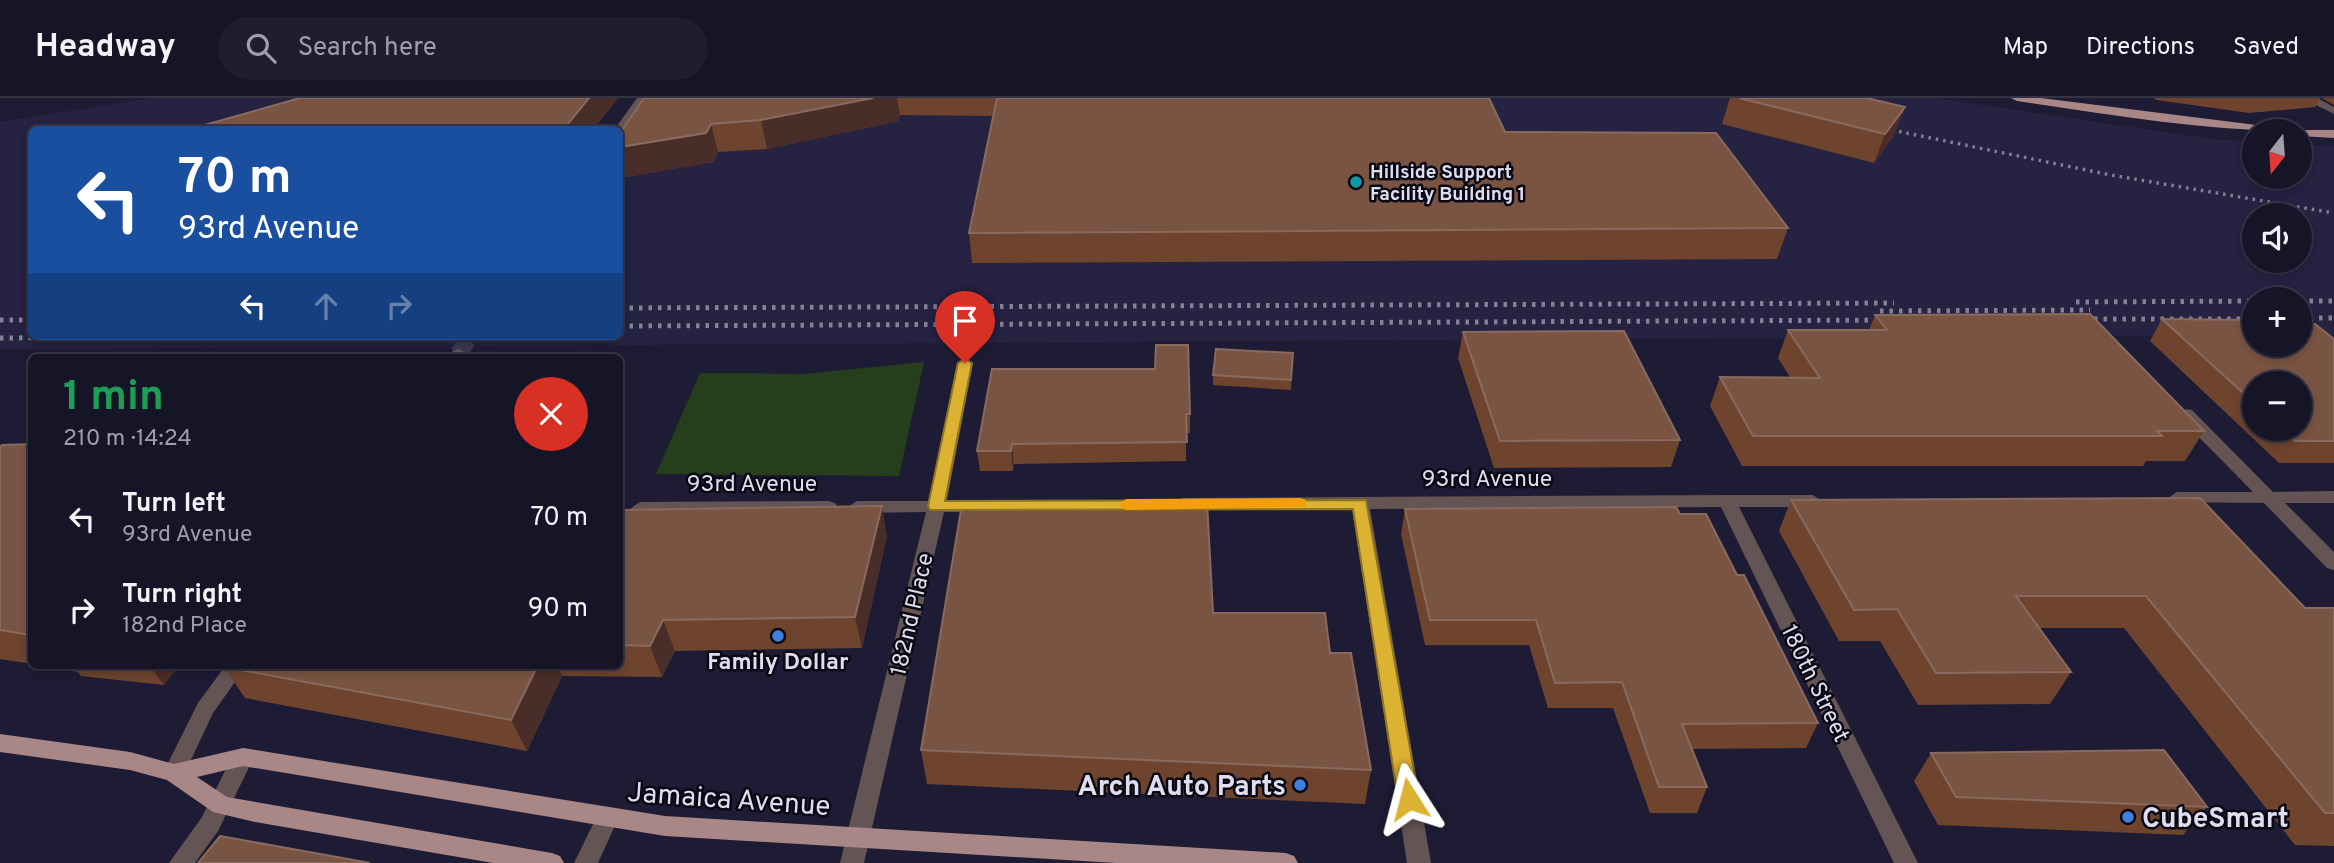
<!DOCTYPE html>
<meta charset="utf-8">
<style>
:root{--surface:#161528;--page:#1f1e30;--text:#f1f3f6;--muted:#9e9fa8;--line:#353445}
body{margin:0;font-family:Overpass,sans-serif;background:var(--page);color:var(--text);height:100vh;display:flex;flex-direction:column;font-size:26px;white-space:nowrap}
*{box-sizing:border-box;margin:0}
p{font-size:23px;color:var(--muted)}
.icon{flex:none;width:38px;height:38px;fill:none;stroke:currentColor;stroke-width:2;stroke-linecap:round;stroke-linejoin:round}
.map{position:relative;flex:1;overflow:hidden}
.drawer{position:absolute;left:28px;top:256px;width:595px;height:315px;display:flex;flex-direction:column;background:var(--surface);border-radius:10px;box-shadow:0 4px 10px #0003,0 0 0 2px var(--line)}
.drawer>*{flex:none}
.guide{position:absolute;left:28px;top:28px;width:595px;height:214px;border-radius:10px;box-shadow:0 4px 10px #0003,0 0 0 2px var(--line);background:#1a4fa0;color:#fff;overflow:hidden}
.needle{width:46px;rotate:197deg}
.tools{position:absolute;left:2242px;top:21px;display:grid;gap:14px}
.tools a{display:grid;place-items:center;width:70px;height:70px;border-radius:50%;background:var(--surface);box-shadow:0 4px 10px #0003,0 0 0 2px var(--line);font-size:35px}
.pin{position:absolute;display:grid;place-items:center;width:60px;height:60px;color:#fff;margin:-72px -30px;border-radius:50% 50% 50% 0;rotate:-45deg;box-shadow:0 0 7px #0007}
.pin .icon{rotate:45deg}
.me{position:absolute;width:77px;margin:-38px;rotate:351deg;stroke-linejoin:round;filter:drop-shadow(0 0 5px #0008)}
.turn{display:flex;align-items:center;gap:24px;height:147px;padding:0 35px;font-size:32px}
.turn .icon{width:91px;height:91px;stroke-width:2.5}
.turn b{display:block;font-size:49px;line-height:60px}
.lanes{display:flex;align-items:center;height:66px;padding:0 35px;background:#0003;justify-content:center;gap:35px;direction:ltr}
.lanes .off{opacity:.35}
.round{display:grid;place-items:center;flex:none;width:74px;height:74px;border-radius:37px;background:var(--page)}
.headline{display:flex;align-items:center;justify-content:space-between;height:119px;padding:0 35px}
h1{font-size:42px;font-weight:700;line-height:52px;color:#1e9e55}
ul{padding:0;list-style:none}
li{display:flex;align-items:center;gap:21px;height:91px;padding:0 35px}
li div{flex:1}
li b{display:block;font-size:26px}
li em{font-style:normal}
header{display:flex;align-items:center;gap:42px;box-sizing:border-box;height:98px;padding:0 35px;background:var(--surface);border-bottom:2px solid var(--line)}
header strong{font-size:33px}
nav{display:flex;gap:38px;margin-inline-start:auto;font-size:24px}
.search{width:490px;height:63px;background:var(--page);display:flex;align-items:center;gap:18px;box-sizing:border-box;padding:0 24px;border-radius:38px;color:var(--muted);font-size:26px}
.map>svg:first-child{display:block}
</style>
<header>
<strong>Headway</strong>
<div class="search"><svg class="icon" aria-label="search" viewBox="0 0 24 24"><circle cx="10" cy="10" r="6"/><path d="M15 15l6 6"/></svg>Search here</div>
<nav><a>Map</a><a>Directions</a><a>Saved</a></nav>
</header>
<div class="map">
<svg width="2334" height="765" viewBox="0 0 2334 765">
<rect width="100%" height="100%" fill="#1e1c35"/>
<path fill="#252242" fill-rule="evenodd" d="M151,0H618L594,31L32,32V238H620V69L668,0H1935L2220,42L2254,43V79H2300V46L2334,48V237H2300V201H2254V237L0,251V24ZM2254,117H2300V163H2254Z"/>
<path fill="#253f1c" d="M924,264L899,378L656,376L700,275L803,276Z"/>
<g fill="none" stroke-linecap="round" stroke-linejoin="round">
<path stroke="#3b3951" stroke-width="17" stroke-dasharray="17 8" stroke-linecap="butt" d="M458,256L471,238"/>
<g fill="#645453" fill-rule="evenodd">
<path d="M637,0H649L624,35H620V32H614Z"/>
<path d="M2302,0H2317L2334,9V16Z"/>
<path d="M458,251L463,253L464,259H448L453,253Z"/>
<path d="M965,260L973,265L947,402H983L992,408L983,414H944L864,765H840L926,414L857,415L848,409L857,403H929L957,265Z"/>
<path d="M2186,311L2192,312L2273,394L2334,393V405H2285L2334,454V472L2327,470L2264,405L2171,404L2168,400L2177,394H2253L2180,320L2178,316Z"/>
<path d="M1727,397H1813L1822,403L1813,409H1739L1918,765H1894L1721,409L1370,411L1431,765H1407L1352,411L1183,412L1174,406L1183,400Z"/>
<path d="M829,403L835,405L838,409L835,413L640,416L631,410L640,404Z"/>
<path d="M226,567H247L213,615L182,681L174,684L166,681L163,675L198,605Z"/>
<path d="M243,650L251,653L254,659L218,733L195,765H169L202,719L235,653Z"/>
<path d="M607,711L615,714L618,721L598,765H574L599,714Z"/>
</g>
<g fill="#a88786" fill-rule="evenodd">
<path d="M2011,0H2041L2295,32H2334V40L2300,38V33C2205,33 2111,17 2017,3Z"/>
<path d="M0,636L130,654L174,666L243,650L665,718L1286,755L1294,758L1298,765H1116L665,738L243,668L197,679L227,699L552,755L560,758L564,765H493L255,724L213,714L167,682L130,672L0,654Z"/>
</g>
<path stroke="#828196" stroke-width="3.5" stroke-dasharray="2.5 5" stroke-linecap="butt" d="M1877,29L2111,77L2334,115"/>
<g stroke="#828196" stroke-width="5" stroke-dasharray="3.5 6" stroke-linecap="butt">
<path d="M2300,203H2334"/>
<path d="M2076,204L2254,203"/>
<path d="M620,210L1894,205"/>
<path d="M1880,213L2090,212"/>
<path d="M2300,220H2334"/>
<path d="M2075,221H2254"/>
<path d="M0,222H32"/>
<path d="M620,228L1893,222"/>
<path d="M0,240L313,238"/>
</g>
</g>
<g fill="#6e442e" fill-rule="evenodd">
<path d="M644,0H1489L1505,34L1788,130L1777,161L972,165L969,135L993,18L900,17L898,23L767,51L718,54L713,64L620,80V35Z"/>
<path d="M1730,0H1867L1905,9L1894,37L1874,65L1722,26Z"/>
<path d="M2153,0H2320L2315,9L2249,15L2157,2Z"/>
<path d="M2322,0H2334V7Z"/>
<path d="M1875,217L2204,333L2185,363H2146L2143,368H1742L1710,308L1720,279H1790L1778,260L1788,232H1869Z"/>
<path d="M2162,221L2334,241V365H2279L2150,243ZM2254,285L2300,331H2254Z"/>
<path d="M1463,234L1680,342L1671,369L1494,370L1458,260Z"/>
<path d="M1293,255L1291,292L1213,287V277Z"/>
<path d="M992,271L1190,316V335H1186V363L1014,366L1013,373H980L977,353Z"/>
<path d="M32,346V566L0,561V349Z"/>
<path d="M1791,402L2305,510H2334V748L2295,747L2124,530H2039L2071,574L2050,606L1918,607L1880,543H1839L1779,433Z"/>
<path d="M620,411L887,438L862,550L675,553L662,579L562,578L527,653L245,600L224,569L225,567H620Z"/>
<path d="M1405,411L1680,416L1737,477L1818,625L1806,650L1692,651L1707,689L1697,715H1650L1613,610H1548L1529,547H1425L1401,436Z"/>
<path d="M1213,515L1330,555L1371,672L1365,706L927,686L921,652Z"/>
<path d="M36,567H179L164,587L81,578L78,574Z"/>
<path d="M1931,655L2207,709L2183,737L1938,727L1914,683Z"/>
</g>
<g fill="#492d28">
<path d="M589,0H618L593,32H563Z"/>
<path d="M873,0H897L900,17L898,23L767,51L761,22Z"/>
<path d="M1905,9L1894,37L1874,65L1885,36Z"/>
<path d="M711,26L718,54L713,64L620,80V49Z"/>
<path d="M1012,346L1014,366L1013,373L1011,353Z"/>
<path d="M882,408L887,438L862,550L855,519Z"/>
<path d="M663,522L675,553L662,579L650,548Z"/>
<path d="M149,567H179L164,587Z"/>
<path d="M538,567H557L562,578L527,653L511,622Z"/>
</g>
<g fill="#7a5443" stroke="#8a6a5e" stroke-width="2">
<path d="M300,0H589L563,32H187Z"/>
<path d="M644,0H873L761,22L711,26L706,35L620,49V35Z"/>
<path d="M997,0H1489L1505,34L1716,35L1788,130L969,135Z"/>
<path d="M1739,0H1867L1905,9L1885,36Z"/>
<path d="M2090,216L2204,333H2157L2162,338H1753L1720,279L1820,280L1788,232H1887L1875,217Z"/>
<path d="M2162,221L2254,222V247H2300V226H2315L2334,241V343H2295L2282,331H2300V285H2254V305Z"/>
<path d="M1624,233L1680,342L1500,343L1463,234Z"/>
<path d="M1156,247H1188L1190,316H1186L1187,344L1012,346L1011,353H977L992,271H1155Z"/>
<path d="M1216,251L1293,255L1291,282L1213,277Z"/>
<path d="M32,346V537L0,532V349L2,347Z"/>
<path d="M2200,400L2305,510H2334V715H2325L2146,498H2016L2071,574L1936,575L1897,511L1854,512L1791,402Z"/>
<path d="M1207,404L1213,515H1325L1330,555H1351L1371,672L921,652L962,406Z"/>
<path d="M882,408L855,519L663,522L650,548L620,547V412Z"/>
<path d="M1676,409L1680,416H1706L1737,477H1744L1818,625L1682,626L1707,689H1659L1622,584L1555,585L1536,522H1430L1405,411Z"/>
<path d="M225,567H538L511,622L224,569Z"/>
<path d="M2164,652L2207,709L1956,699L1931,655Z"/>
<path d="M220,738L370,765H198Z"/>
</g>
<path fill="#dcb233" stroke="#8f7421" stroke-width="2" d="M965,261L972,265L945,403L1366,402L1419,701L1416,707L1409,709L1401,707L1398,701L1353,411L930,412L928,408L958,265Z"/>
<path fill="#f59e0b" d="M1300,400L1306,402V409L1126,412L1118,407L1126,401Z"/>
<circle fill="#0f9aa8" stroke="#090813" stroke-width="2.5" cx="1356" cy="84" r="7"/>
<g fill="#3f7fe0" stroke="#090813" stroke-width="2.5">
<circle cx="778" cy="538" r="7"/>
<circle cx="1300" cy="687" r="7"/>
<circle cx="2128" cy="719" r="7"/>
</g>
<g text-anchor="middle" stroke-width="5" stroke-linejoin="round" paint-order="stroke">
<g font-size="19" font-weight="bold" fill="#dedef0" stroke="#090813" text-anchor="start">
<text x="1370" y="80">Hillside Support<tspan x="1370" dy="22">Facility Building 1</tspan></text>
</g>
<g font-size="23" fill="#dedef0" stroke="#090813">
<text x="1487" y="388">93rd Avenue</text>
<text x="752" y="393">93rd Avenue</text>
<text transform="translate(911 516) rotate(-77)" y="8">182nd Place</text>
<text transform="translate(1816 585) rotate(64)" y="8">180th Street</text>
</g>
<g font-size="23" font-weight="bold" fill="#dedef0" stroke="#090813">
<text x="778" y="571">Family Dollar</text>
</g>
<g font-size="28" font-weight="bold" fill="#dedef0" stroke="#090813" text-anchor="end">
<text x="1286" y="697">Arch Auto Parts</text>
<text x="2142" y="729" text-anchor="start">CubeSmart</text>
</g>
<g font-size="28" fill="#dedef0" stroke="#090813">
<text transform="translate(729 700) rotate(4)" y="10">Jamaica Avenue</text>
</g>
</g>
</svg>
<div class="tools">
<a><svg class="needle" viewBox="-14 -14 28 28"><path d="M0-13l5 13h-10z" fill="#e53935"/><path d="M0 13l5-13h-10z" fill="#9e9fa8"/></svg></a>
<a><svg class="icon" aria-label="sound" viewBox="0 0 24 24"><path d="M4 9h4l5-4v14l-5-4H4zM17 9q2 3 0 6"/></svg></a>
<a>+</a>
<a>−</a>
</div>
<div class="pin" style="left:965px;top:265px;background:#d93025"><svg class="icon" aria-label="arrive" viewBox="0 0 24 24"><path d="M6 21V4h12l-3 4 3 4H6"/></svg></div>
<svg class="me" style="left:1409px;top:701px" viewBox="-20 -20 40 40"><path d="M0-17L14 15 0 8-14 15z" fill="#dcb233" stroke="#fff" stroke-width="4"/></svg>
<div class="guide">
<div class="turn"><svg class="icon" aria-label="left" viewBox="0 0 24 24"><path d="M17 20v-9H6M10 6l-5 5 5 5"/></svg><div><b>70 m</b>93rd Avenue</div></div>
<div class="lanes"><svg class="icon" aria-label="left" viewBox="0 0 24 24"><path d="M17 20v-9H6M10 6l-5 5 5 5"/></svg><svg class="icon off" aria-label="ahead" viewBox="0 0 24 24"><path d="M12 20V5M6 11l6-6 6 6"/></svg><svg class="icon off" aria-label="right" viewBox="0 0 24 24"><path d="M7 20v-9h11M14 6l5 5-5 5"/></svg></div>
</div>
<section class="drawer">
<div class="headline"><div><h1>1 min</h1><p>210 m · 14:24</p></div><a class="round" style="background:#d93025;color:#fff"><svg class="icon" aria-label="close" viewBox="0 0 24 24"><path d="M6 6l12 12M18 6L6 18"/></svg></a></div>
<ul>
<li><svg class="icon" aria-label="left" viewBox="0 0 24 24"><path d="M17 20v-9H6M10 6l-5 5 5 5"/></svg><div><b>Turn left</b><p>93rd Avenue</p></div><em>70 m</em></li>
<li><svg class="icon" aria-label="right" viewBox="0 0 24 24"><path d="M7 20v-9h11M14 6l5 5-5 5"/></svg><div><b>Turn right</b><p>182nd Place</p></div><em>90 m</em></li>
</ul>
</section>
</div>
